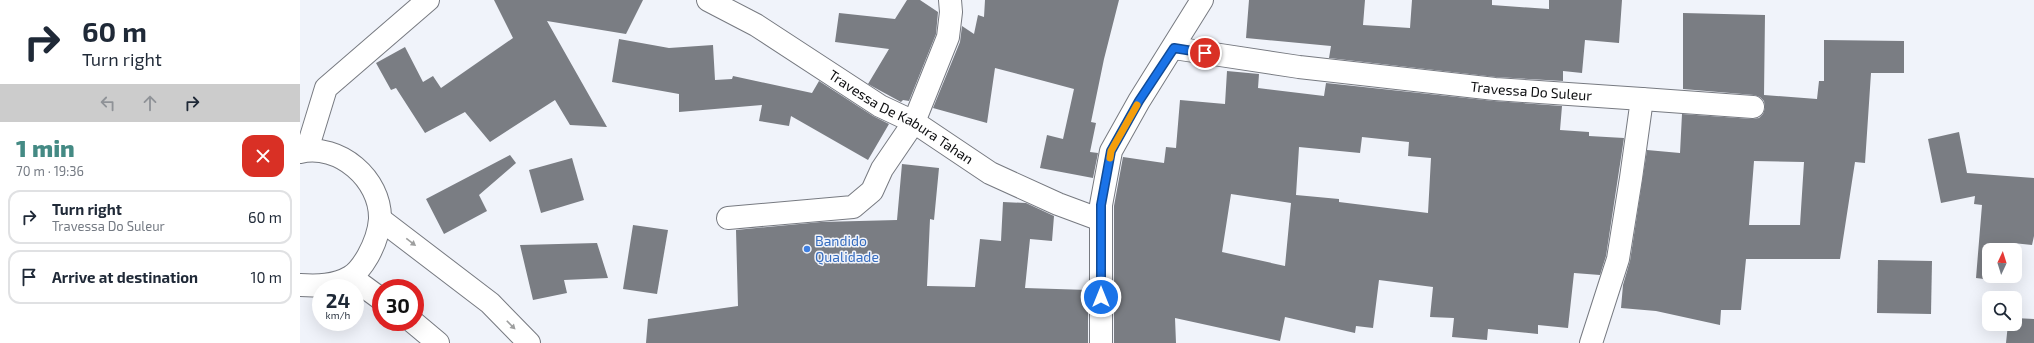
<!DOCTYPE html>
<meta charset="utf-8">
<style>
:root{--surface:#fff;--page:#f2f2f3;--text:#1f2937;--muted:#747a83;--line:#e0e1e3;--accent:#448a84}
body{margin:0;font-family:"Exo 2",sans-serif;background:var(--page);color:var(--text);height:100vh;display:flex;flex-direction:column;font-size:15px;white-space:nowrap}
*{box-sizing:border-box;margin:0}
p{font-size:13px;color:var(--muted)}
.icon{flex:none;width:22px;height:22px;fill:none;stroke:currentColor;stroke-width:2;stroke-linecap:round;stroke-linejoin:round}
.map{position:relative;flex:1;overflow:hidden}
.details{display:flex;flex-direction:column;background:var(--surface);width:300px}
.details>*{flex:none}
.top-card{background:#fff;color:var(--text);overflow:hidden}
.needle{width:26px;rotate:4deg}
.buttons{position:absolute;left:1682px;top:243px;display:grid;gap:8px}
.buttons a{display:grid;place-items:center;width:40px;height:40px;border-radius:8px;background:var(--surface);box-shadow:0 4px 16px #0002;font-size:20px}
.speed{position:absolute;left:12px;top:279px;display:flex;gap:8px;font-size:20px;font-weight:700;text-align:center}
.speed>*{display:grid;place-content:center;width:52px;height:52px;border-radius:50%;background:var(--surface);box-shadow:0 4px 16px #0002;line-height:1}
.speed small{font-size:10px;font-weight:400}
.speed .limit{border:6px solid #d22;background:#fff;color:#111}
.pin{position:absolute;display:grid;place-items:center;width:34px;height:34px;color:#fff;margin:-17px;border:2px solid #fff;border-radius:50%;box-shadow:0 1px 4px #0007}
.me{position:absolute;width:44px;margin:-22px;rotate:0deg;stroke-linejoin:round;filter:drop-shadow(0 0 3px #0008)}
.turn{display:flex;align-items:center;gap:14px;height:84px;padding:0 16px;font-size:18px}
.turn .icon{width:52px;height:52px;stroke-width:2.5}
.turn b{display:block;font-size:28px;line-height:34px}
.lanes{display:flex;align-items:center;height:38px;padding:0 16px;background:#0003;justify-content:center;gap:20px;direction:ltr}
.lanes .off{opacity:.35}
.round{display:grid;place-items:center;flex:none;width:42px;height:42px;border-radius:12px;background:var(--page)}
.summary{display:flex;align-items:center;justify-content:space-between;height:68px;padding:0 16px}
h1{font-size:24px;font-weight:800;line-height:30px;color:var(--accent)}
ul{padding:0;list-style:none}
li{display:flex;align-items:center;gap:12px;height:54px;margin:0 8px 6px;padding:0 8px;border:2px solid var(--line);border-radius:12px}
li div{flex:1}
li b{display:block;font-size:15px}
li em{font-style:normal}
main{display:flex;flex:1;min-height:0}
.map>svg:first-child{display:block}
</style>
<main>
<section class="details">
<div class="top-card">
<div class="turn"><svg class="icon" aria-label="right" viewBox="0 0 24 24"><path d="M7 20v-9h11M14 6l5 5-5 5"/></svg><div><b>60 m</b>Turn right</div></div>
<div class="lanes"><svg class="icon off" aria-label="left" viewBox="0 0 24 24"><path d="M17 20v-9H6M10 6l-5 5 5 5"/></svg><svg class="icon off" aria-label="ahead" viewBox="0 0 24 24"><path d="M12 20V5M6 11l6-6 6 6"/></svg><svg class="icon" aria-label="right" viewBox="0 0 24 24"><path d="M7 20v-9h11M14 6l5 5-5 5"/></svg></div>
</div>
<div class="summary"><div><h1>1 min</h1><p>70 m · 19:36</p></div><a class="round" style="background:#d93025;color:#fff"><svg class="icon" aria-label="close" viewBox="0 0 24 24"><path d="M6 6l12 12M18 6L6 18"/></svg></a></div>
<ul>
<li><svg class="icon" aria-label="right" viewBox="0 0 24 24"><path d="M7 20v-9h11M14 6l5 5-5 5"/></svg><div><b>Turn right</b><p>Travessa Do Suleur</p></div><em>60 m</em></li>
<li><svg class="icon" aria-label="arrive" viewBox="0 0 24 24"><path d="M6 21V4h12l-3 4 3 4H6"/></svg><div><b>Arrive at destination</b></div><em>10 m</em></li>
</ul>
</section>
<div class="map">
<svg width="1734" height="343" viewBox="0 0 1734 343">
<rect width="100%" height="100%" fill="#f0f3fa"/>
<g fill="#7a7d83" fill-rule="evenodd">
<path d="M194,0H343L326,34L247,21L307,127L270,125L255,100L190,142L165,112L125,133L96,88L91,90L76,63L105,47L123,82L133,76L141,88L213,38Z"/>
<path d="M607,0H620L638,12L636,34L609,101L603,100L601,102L568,84L589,49L535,42L539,13L595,19Z"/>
<path d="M685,0H819L804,59L791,122L796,123L790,152L798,153L793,178L740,168L747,135L763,139L774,89L695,68L687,123L633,108L660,42L662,26L674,34L678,15L684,17Z"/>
<path d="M949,0H1065L1063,25L1110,28L1112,0H1192V5L1249,9V0H1322L1319,43L1285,40L1282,73L1263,71V81L1196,77L1029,58L1031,46L946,38Z"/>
<path d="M1383,13L1465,15L1464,95L1517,99L1519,81H1524V40L1604,41V73H1571L1565,163L1555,162L1540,259H1446L1441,310H1421L1420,325L1356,311L1321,308L1323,285L1330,261L1347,150L1380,153L1382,114L1452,119L1459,118L1463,114L1465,108L1464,101L1460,97L1454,95L1383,89ZM1454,161L1504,162L1500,225H1449Z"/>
<path d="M319,39L369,48L413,45L415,80L432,79L433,76L512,93L519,81L573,116L589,124L568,160L491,116L489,126L459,121L462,105L379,112V94L312,82Z"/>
<path d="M927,71L959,74L958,88L1024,96L1026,83L1194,101L1262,106L1260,130L1289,132V136L1324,138L1306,256L1300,275L1274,273L1268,328L1238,325V334L1188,329L1187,340L1152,337L1154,318L1130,317L1133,287L1079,280L1073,328L1056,326L1055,333L985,317L980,341L875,318L876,343H814V206L823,157L864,163L866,147L876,148L880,100L925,104ZM1062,137L1109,142L1108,156L1131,158L1128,213L1039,202V199L996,195L999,147L1060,153ZM931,194L991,203L985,266L922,252Z"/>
<path d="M1659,132L1667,173L1734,178V236L1732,245L1713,243L1712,250H1689V276H1709L1708,282L1676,278L1682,205L1674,204L1675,196L1641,203L1628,139Z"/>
<path d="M210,155L216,163L179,195L187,211L144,234L126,199Z"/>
<path d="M272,158L284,200L241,213L229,170Z"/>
<path d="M602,164L639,168L634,220L630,219L627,286L675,287L680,239L701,241L703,202L726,203L754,216L752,241L730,239L725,288L788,290V343H346L348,319L438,306L436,230L521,222L597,220Z"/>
<path d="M333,225L368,230L357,294L323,289Z"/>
<path d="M297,243L308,278L264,280L267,293L233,300L220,245Z"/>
<path d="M1578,260L1632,261L1631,314L1577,313Z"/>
<path d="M1715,318L1734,319V343H1706L1708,324H1715Z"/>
</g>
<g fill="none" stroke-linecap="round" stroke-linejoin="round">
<g stroke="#777a81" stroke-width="24">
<g id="minor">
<path id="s1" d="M408,0L456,25L580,106L614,122L690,173L758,204L801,220"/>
<path id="s2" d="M874,48L999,67L1195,89L1342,99L1331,178L1318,259L1291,343"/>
<path d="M1342,99L1453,107"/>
<path d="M7,150L26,88L128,0"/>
<path d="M0,152C39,143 81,179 80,219C79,233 74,245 68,256C64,263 57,273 50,277C35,286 17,286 0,285"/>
<path d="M428,218L553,207L572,191L582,169L614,122L648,37L651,12L650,0"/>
<path d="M80,219L190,303L229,343"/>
<path d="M51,277L81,299"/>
<path d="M113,322L138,343"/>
<path d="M801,343V205L811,151L839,101L902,0"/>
</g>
</g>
<use href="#minor" stroke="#fff" stroke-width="22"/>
</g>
<defs><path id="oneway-solid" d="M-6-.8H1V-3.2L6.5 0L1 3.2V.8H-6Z"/></defs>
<g fill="#9e9f9f">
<use href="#oneway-solid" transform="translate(111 242) rotate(38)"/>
<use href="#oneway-solid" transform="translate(211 325) rotate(45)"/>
</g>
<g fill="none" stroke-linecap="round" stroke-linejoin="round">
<g stroke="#114b97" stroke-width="10">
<path id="route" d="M801,297V205L811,151L839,101L874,48L905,53"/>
</g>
<use href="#route" stroke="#1a73e8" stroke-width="7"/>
<path stroke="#f59e0b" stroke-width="7" d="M810,158L811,151L837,105"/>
</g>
<circle fill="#3f7fe0" stroke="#f0f3fa" stroke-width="1.5" cx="507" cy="249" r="4"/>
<g text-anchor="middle" stroke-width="3" stroke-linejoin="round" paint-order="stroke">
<g font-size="14" fill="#0d0e10" stroke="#f0f3fa">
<text dy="5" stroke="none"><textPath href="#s2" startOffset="360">Travessa Do Suleur</textPath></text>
<text dy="5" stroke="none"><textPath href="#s1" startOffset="226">Travessa De Kabura Tahan</textPath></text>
</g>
<g font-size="14" fill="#366cbe" stroke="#f0f3fa" text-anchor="start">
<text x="515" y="246">Bandido<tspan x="515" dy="16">Qualidade</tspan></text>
</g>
</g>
</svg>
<div class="buttons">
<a><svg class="needle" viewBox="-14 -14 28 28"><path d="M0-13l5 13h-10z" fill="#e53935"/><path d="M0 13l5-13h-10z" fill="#747a83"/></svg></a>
<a><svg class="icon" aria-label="search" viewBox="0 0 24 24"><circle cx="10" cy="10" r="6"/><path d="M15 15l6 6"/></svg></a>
</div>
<div class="speed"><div>24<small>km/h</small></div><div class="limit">30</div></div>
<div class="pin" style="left:905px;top:53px;background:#d93025"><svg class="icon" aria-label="arrive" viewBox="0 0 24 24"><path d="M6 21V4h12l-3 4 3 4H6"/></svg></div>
<svg class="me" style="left:801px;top:297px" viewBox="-20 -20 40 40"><circle r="17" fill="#1a73e8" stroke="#fff" stroke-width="3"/><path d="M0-11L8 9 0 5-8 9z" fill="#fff"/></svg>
</div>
</main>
